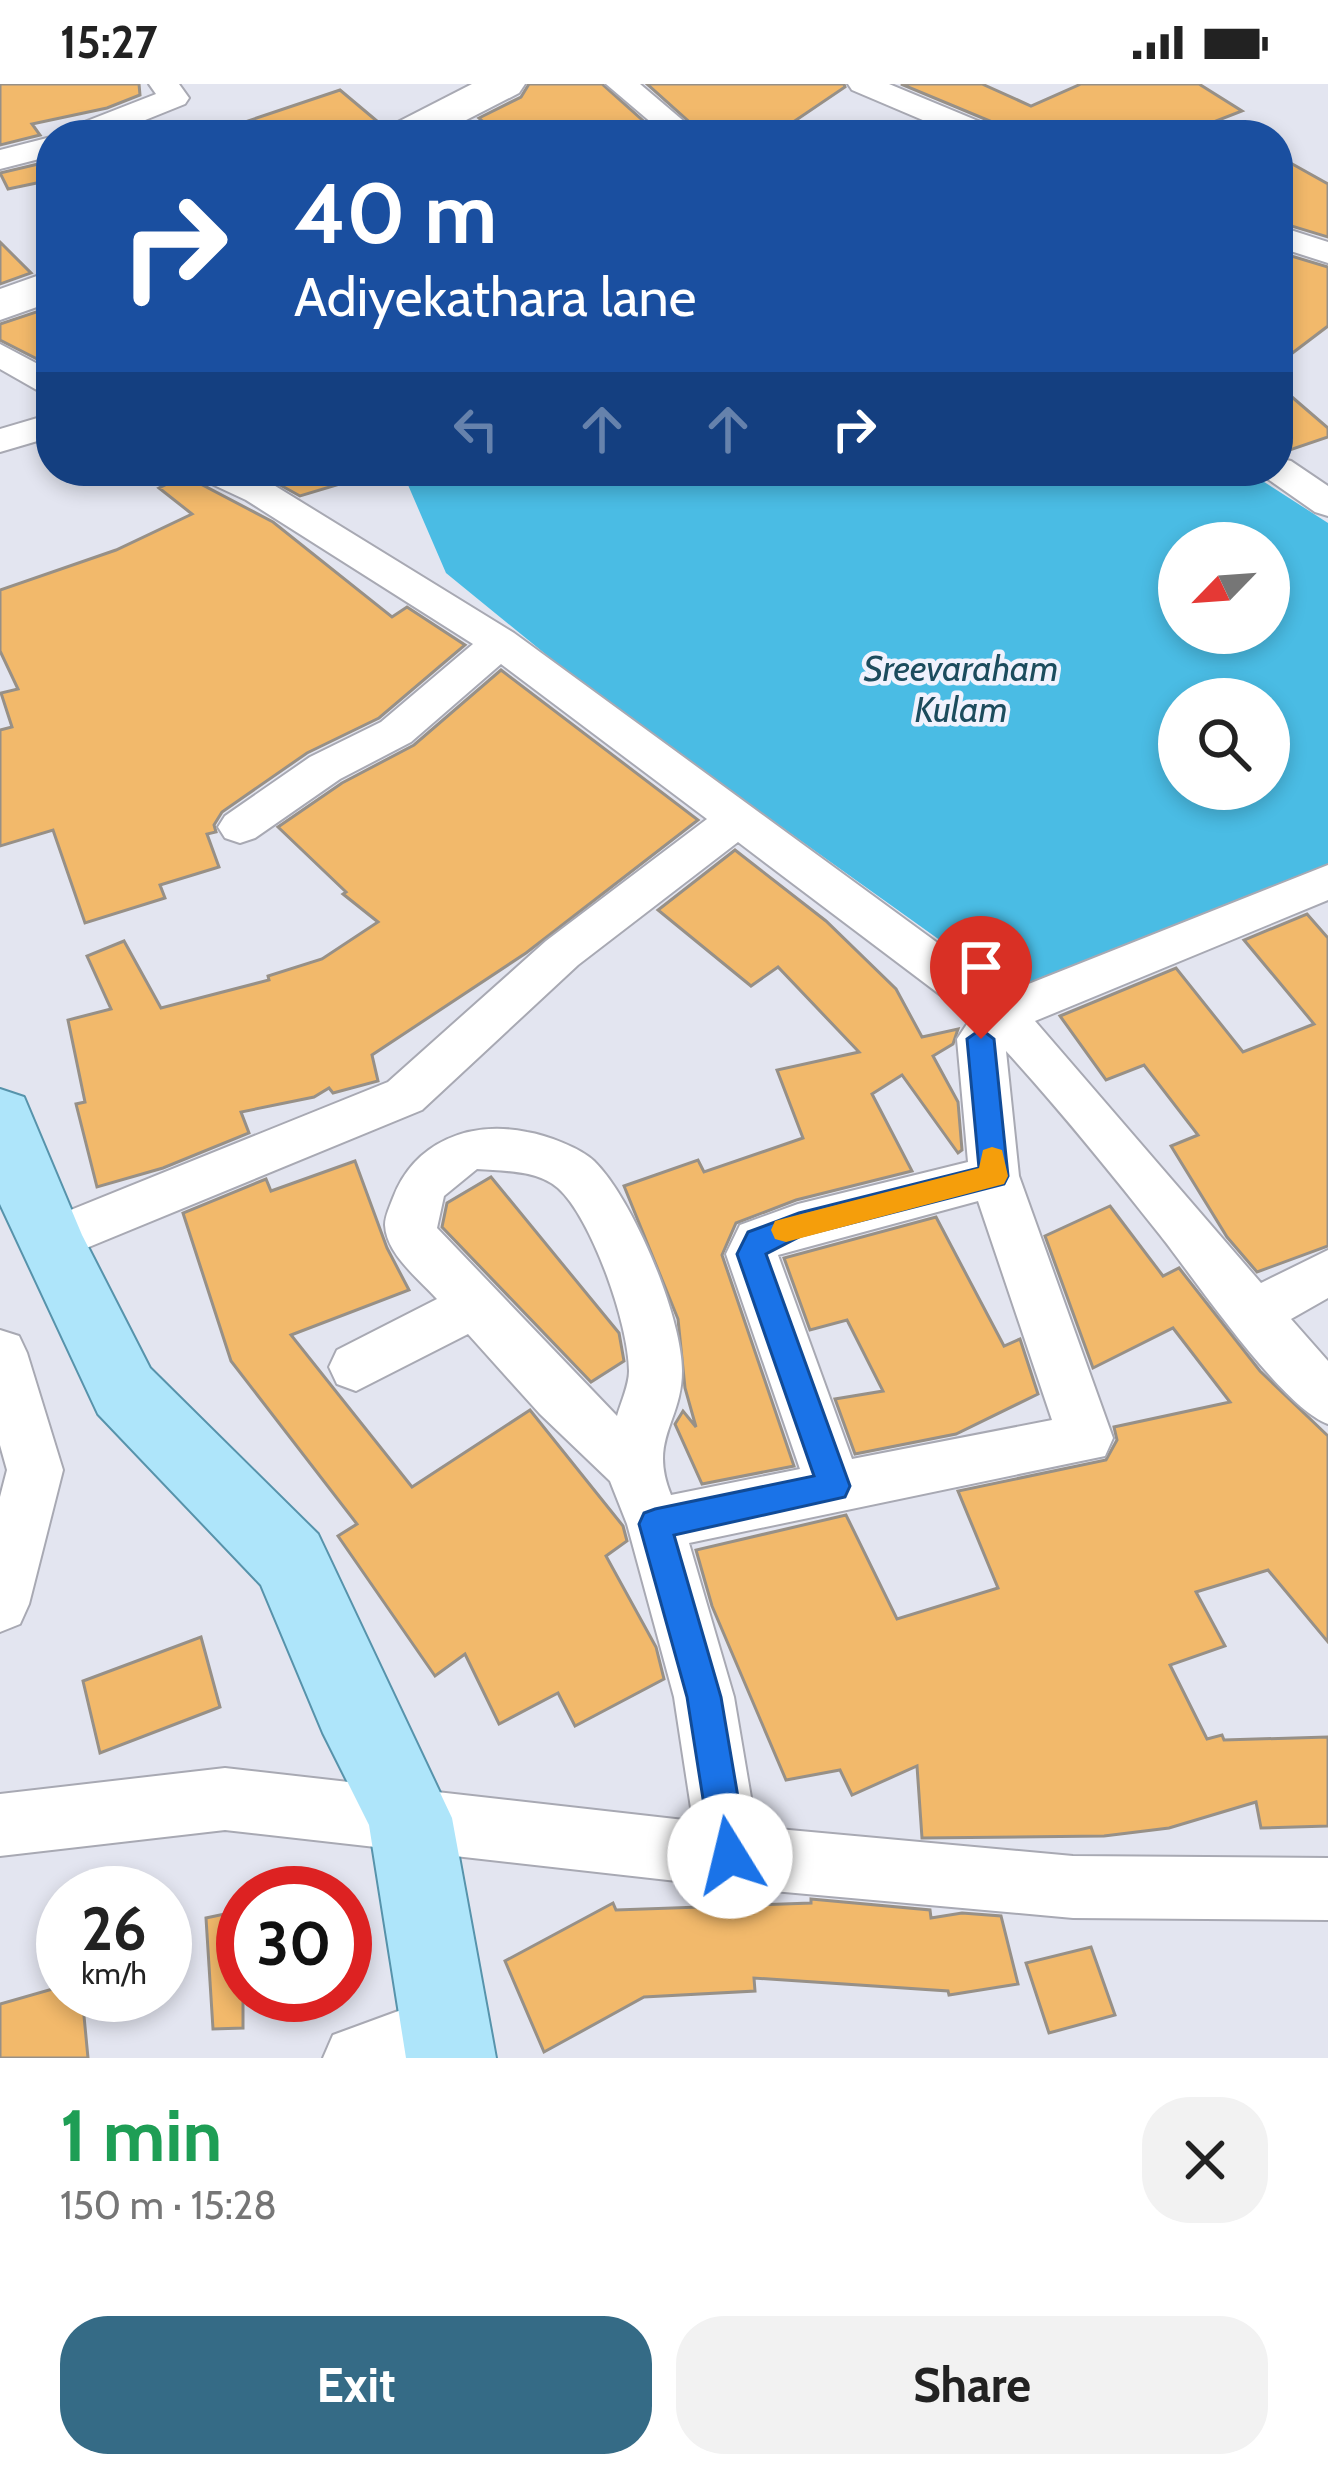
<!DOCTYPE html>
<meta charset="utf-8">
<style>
:root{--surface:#fff;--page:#f2f2f2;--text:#222;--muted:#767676;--accent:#356b86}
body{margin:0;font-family:Cabin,sans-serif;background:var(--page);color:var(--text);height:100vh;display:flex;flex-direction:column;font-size:45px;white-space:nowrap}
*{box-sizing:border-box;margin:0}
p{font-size:39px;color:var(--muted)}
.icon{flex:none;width:66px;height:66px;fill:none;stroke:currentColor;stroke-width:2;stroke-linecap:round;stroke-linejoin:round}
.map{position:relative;height:1974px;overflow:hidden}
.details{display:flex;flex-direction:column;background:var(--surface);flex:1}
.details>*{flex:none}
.top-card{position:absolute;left:36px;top:36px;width:1257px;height:366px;border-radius:48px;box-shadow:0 6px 18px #0003;background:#1a4fa0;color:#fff;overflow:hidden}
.needle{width:78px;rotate:245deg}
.fabs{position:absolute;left:1158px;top:438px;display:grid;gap:24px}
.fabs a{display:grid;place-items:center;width:132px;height:132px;border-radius:50%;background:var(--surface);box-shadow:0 6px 18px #0003;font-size:60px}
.speed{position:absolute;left:36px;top:1782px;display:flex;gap:24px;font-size:60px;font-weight:700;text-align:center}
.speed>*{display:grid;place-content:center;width:156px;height:156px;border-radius:50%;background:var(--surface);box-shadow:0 6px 18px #0003;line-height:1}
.speed small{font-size:30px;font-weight:400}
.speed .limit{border:18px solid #d22;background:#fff;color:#111}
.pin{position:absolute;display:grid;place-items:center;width:102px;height:102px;color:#fff;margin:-123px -51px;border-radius:50% 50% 50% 0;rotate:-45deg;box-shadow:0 0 12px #0007}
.pin .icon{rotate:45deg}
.me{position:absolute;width:132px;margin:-66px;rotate:351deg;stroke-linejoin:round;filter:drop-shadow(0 0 9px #0008)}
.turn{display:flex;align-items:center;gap:42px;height:252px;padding:0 60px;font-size:54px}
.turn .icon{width:156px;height:156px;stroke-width:2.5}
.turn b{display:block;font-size:84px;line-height:102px}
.lanes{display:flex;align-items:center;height:114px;padding:0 60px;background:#0003;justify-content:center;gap:60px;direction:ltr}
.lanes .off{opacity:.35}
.round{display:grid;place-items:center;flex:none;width:126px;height:126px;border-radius:48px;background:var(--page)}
.head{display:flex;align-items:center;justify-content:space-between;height:204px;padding:0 60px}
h1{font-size:72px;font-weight:800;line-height:90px;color:#1e9e55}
.primary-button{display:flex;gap:24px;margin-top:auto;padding:24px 60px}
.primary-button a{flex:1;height:138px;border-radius:48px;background:var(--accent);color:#fff;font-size:48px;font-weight:800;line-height:138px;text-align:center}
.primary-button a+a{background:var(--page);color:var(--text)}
.status{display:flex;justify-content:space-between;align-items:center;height:84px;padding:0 60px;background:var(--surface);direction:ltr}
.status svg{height:33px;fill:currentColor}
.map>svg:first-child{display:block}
</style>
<div class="status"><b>15:27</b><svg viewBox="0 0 49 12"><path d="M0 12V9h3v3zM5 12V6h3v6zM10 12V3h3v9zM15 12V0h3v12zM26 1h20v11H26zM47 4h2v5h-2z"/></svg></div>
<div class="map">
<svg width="1328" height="1974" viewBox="0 0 1328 1974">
<rect width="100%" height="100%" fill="#e3e5f0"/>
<path fill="#4abce4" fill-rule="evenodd" d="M402,387H1247L1328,439V788L1018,912L587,604L446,489ZM1179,459H1269V549H1179ZM1179,615H1269V705H1179Z"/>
<g fill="#f2b96b" stroke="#979087" stroke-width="3">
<path d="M0,0H139L140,11L107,24L32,40L40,51L0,61Z"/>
<path d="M529,0H602L659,51H498L479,34L521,13Z"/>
<path d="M647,0H844L845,3L774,51H704Z"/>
<path d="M901,0H982L1031,22L1081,0H1199L1242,27L1216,37L1241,51H1003L997,40Z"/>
<path d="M340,6L384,43L380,51H228L227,44Z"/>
<path d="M1278,72L1328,100V153L1278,138Z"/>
<path d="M51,77V96L8,105L0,89Z"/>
<path d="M0,158L31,189L0,200Z"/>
<path d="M1278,168L1328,183V242L1278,280Z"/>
<path d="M51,223V282L0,256V240Z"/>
<path d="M1278,301L1328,344V353L1278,370Z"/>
<path d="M255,387H348L350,397L300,412Z"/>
<path d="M191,388L199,399L273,438L392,533L407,523L465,561L379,634L307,669L222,728L214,741L216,748L207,750L219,783L160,801L165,814L85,839L53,746L0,762V646L12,643L1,609L18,605L0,567V506L116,466L192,430L159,404Z"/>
<path d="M501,586L698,736L526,869L372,971L378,997L333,1009L329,1004L314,1013L241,1028L249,1049L163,1084L97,1103L76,1020L85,1018L68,936L111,925L87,872L124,857L161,924L269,896L268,892L322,875L378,838L343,810L346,808L278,743L342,699L414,661Z"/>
<path d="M735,766L826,837L896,905L922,953L958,945L953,960L933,972L958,1018L962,1066L958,1069L902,991L872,1010L912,1087L796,1116L736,1139L722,1171L794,1382L702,1400L675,1340L683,1327L696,1343L685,1304L678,1235L624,1102L698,1076L704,1088L803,1054L777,986L859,968L778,883L751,902L658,826Z"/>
<path d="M1307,830L1328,854V1162L1257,1188L1227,1153L1171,1062L1198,1051L1144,981L1106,996L1060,932L1176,884L1243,968L1314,940L1244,856Z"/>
<path d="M355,1077L387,1164L409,1206L291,1251L412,1403L530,1326L623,1442L627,1457L606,1472L656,1563L664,1595L575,1642L558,1609L499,1640L465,1570L435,1592L338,1452L357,1440L231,1277L183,1129L266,1095L271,1107Z"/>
<path d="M491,1093L619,1249L624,1277L591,1298L442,1143L447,1119Z"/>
<path d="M1110,1122L1163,1192L1179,1184L1260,1287L1328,1352V1558L1268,1486L1196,1508L1225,1562L1170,1581L1207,1655L1222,1651L1224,1656L1328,1653V1742L1261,1744L1256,1718L1169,1744L1104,1752L922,1754L917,1682L852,1711L840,1686L786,1696L712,1522L696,1466L846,1431L897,1535L998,1504L958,1407L1106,1376L1117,1356L1114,1343L1230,1318L1173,1244L1093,1284L1045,1152Z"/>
<path d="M936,1133L1004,1262L1020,1255L1038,1310L956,1350L855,1370L835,1315L883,1307L847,1236L810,1246L784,1174Z"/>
<path d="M201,1553L220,1623L100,1669L83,1597Z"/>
<path d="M811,1815L930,1826L931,1834L962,1829L1001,1832L1018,1900L949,1911L948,1907L754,1894L755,1907L644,1913L544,1968L505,1877L613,1819L616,1826L811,1819Z"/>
<path d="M243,1826V1944L213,1945L206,1834Z"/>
<path d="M1091,1863L1115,1931L1049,1949L1026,1879Z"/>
<path d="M63,1902V1911H82L88,1974H0V1920Z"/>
</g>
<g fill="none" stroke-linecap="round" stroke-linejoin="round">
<g stroke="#a8a9b3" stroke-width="4">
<g id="street">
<path d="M149,0H179L189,14L185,20L108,51H65L69,44L156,10Z"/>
<path d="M606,0H640L700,51H666Z"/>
<path d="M848,0H889L995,44L999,51H958L852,6Z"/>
<path d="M51,53V72L0,85V66Z"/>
<path d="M1278,142L1328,158V179L1278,163Z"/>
<path d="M0,260L51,287V314L0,285Z"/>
<path d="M51,330V353L0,368V345Z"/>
<path d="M1278,374L1291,377L1328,402V432L1315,428L1265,393L1261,387H1278Z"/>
<path d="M195,387H245L272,400L514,549L1006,909L1328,781V816L1035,937L1261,1199L1328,1166V1214L1291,1235L1328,1277V1340C1281,1323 1195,1195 1160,1151C1110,1088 1060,1026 1006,967L1019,1092L1113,1354L1105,1372L689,1459L734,1613L756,1743L1073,1772L1328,1774V1836L1073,1834L730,1803L225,1746L0,1772V1710L225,1684L693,1737L674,1613L627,1440L610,1397L540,1330L468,1250L356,1307L337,1300L329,1283L337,1266L437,1215C419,1195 386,1170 385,1141C385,1132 390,1122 393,1114C414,1058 470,1036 527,1048C546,1051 581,1064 594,1077C633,1115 682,1233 682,1287C682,1338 648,1355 671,1411L800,1385L726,1170L740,1141L798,1120L968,1078L957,955L971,934L738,758L578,881L422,1026L67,1172L49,1179L31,1172L23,1157L31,1142L388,998L546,857L707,735L501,580L411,658L340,695L255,754L240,759L225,754L218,743L225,732L310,673L381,638L473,560L246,416L201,395ZM477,1085C503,1087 537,1086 558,1104C592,1134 629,1242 629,1287C629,1301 621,1318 617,1332L437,1144L444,1112ZM978,1117L1052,1336L852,1375L778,1171Z"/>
<path d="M0,1246L19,1252L27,1269L63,1386L29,1520L20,1540L0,1548V1413L7,1386L0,1361Z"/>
<path d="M442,1911L465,1921L475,1944L465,1967L449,1974H323L333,1951Z"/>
</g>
</g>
<g stroke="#a8a9b3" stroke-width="4">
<g id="secondary">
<path d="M472,0H525L519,9L437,51H384L390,42Z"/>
<path d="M51,187V218L0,236V205Z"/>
</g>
</g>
<g stroke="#5793ab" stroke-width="4">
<path id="primary" d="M0,1005L24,1013L82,1151L150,1284L318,1450L452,1734L496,1974H406L369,1741L323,1649L261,1501L98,1330L0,1120Z"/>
</g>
<use href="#street" fill="#fff" fill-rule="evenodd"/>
<use href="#secondary" fill="#fff" fill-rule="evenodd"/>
<use href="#primary" fill="#aee5fa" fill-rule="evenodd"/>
</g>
<path fill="#1a73e8" stroke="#114b97" stroke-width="3" d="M981,945L994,955L1008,1092L1004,1100L801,1152L766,1170L850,1402L845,1413L674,1451L721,1613L748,1772L743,1784L730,1790L718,1784L712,1772L687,1613L639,1440L644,1429L655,1425L814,1392L737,1170L748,1148L799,1129L979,1084L967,955Z"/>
<path fill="#f59e0b" d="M992,1063L1002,1066L1008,1092L1004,1100L786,1158L775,1155L771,1146L775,1137L786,1134L979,1084L983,1066Z"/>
<g text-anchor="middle" stroke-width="9" stroke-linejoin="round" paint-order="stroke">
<g font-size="36" font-style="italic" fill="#1c4c5d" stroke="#f0f2fd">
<text x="961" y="597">Sreevaraham<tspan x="961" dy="41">Kulam</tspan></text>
</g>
</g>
</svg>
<div class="fabs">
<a><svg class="needle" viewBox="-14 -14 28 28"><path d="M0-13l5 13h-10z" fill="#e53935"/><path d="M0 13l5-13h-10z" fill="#767676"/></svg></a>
<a><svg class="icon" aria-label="search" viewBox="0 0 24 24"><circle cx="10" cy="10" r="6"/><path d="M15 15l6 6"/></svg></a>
</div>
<div class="speed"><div>26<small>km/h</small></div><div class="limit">30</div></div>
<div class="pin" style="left:981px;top:955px;background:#d93025"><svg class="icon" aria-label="arrive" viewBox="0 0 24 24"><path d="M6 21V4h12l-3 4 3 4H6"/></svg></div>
<svg class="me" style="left:730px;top:1772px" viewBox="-20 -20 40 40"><circle r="19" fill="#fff"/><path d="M0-13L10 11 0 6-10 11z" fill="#1a73e8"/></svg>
<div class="top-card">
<div class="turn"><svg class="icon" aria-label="right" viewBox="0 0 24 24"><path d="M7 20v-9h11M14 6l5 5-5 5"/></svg><div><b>40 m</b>Adiyekathara lane</div></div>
<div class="lanes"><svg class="icon off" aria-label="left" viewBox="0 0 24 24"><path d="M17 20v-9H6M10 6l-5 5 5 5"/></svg><svg class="icon off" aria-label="ahead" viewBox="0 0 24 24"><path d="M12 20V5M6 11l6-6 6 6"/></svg><svg class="icon off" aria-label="ahead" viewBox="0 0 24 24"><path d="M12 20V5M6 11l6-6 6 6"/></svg><svg class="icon" aria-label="right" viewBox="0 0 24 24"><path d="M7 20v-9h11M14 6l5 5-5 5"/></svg></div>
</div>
</div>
<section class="details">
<div class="head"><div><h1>1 min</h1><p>150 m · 15:28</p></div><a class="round"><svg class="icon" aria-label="close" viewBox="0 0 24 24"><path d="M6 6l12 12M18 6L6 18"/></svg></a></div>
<div class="primary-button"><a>Exit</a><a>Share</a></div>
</section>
